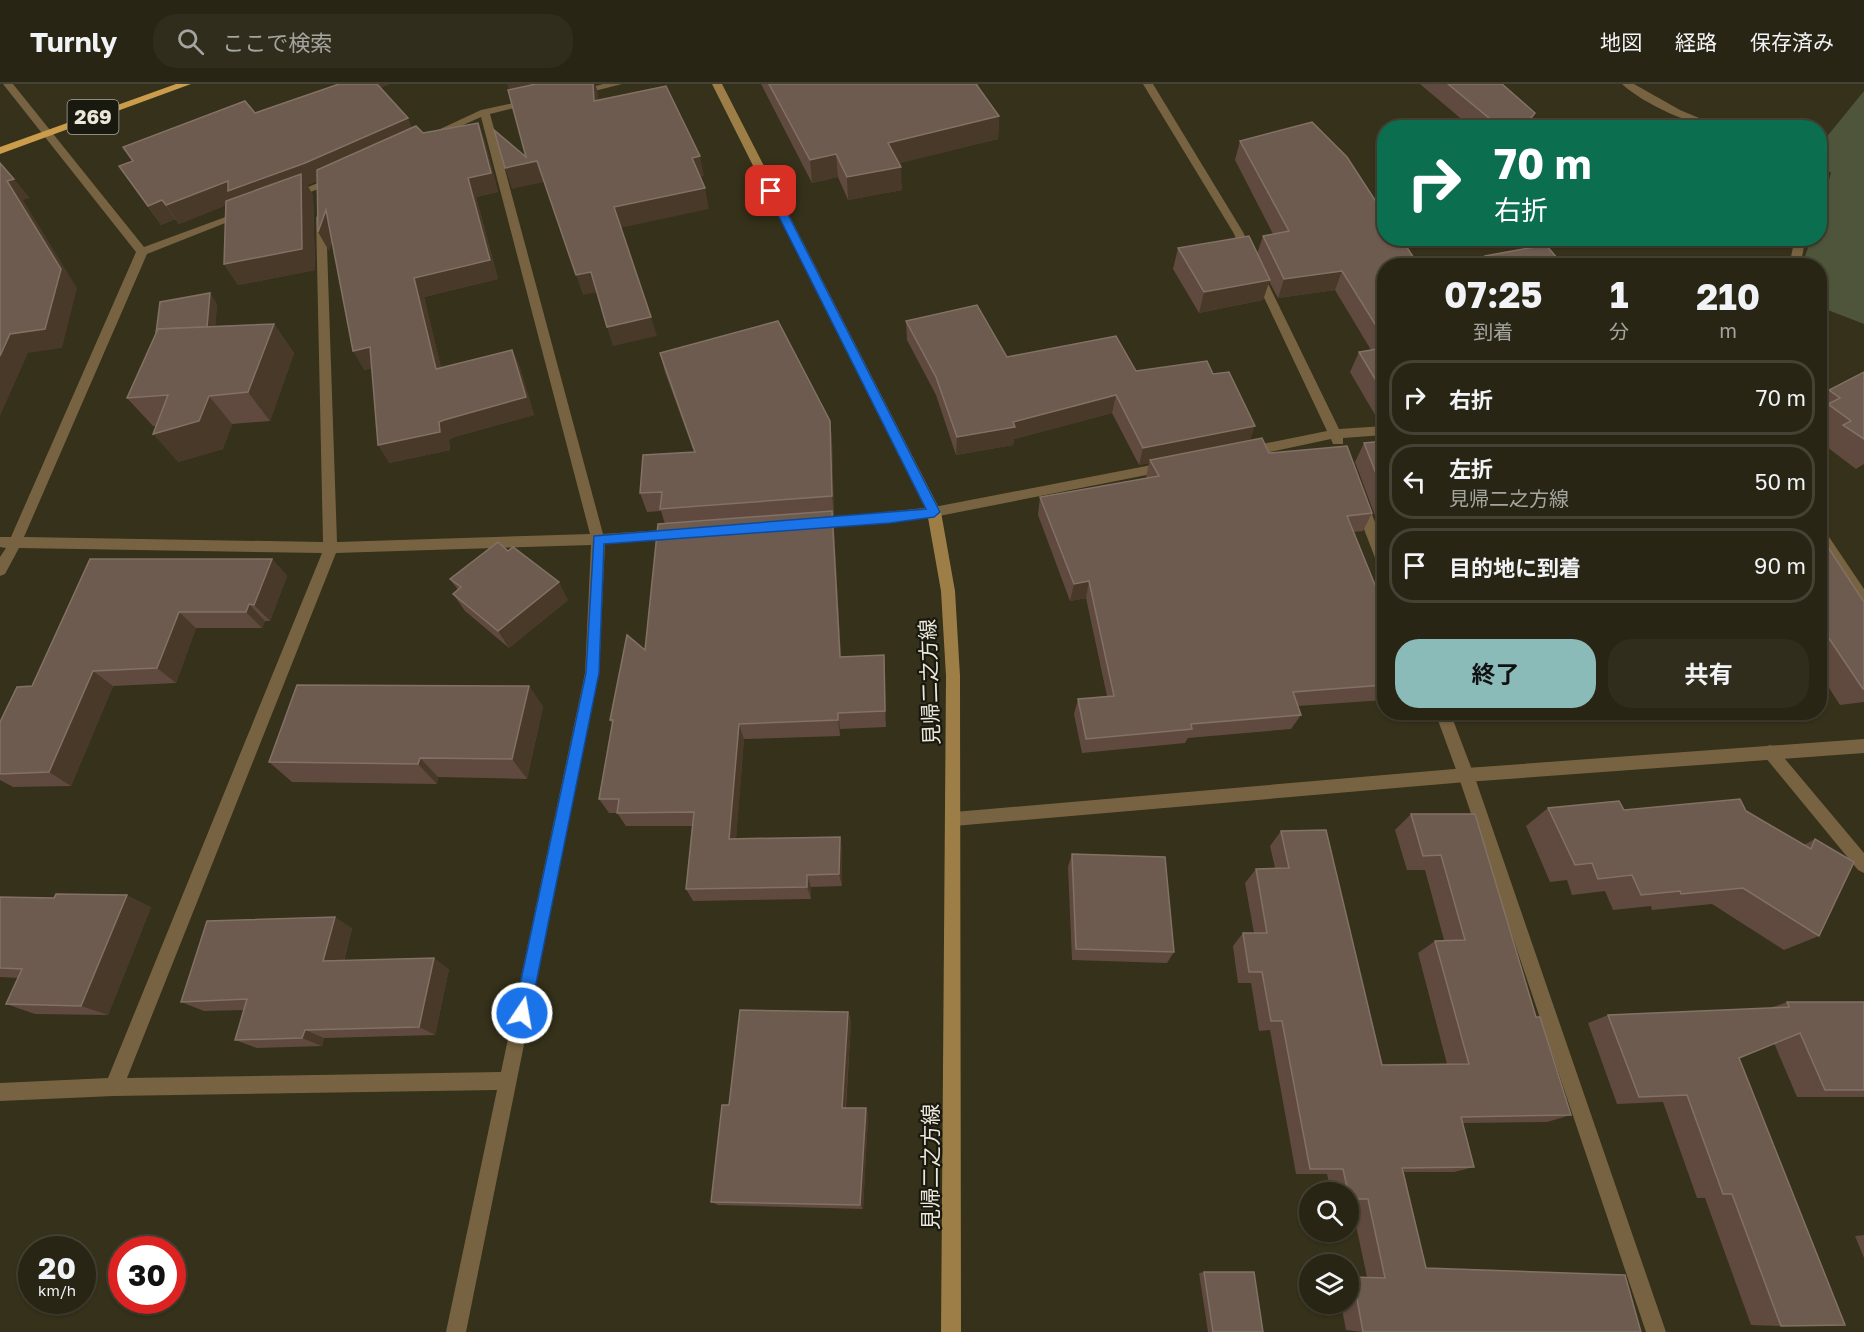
<!DOCTYPE html>
<html lang="ja">
<meta charset="utf-8">
<style>
:root{--surface:#282514;--page:#302d1d;--text:#f1f3f6;--muted:#a5a5a0;--line:#444234;--accent:#8bbbb9}
body{margin:0;font-family:"Golos Text","Noto Sans JP",sans-serif;background:var(--page);color:var(--text);height:100vh;display:flex;flex-direction:column;font-size:22px;white-space:nowrap}
*{box-sizing:border-box;margin:0}
p{font-size:20px;color:var(--muted)}
.icon{flex:none;width:33px;height:33px;fill:none;stroke:currentColor;stroke-width:2;stroke-linecap:round;stroke-linejoin:round}
.map{position:relative;flex:1;overflow:hidden}
.details{position:absolute;left:1377px;top:174px;width:450px;height:462px;display:flex;flex-direction:column;background:var(--surface);border-radius:24px;box-shadow:0 2px 4px #0004,0 0 0 2px var(--line)}
.details>*{flex:none}
.top-card{position:absolute;left:1377px;top:36px;width:450px;height:126px;border-radius:24px;box-shadow:0 2px 4px #0004,0 0 0 2px var(--line);background:#0b6e4f;color:#fff;overflow:hidden}
.controls{position:absolute;left:1299px;top:1098px;display:grid;gap:12px}
.controls a{display:grid;place-items:center;width:60px;height:60px;border-radius:50%;background:var(--surface);box-shadow:0 2px 4px #0004,0 0 0 2px var(--line);font-size:30px}
.speed{position:absolute;left:18px;top:1152px;display:flex;gap:12px;font-size:30px;font-weight:700;text-align:center}
.speed>*{display:grid;place-content:center;width:78px;height:78px;border-radius:50%;background:var(--surface);box-shadow:0 2px 4px #0004,0 0 0 2px var(--line);line-height:1}
.speed small{font-size:15px;font-weight:400}
.speed .limit{border:9px solid #d22;background:#fff;color:#111}
.pin{position:absolute;display:grid;place-items:center;width:51px;height:51px;color:#fff;margin:-26px;border-radius:12px;box-shadow:0 3px 9px #0006}
.me{position:absolute;width:66px;margin:-33px;rotate:12deg;stroke-linejoin:round;filter:drop-shadow(0 0 4px #0008)}
.turn{display:flex;align-items:center;gap:21px;height:126px;padding:0 18px;font-size:27px}
.turn .icon{width:78px;height:78px;stroke-width:2.5}
.turn b{display:block;font-size:42px;line-height:51px}
.eta{display:flex;justify-content:space-evenly;align-items:center;height:102px;text-align:center}
.eta b{font-size:36px;font-weight:700;line-height:42px}
.button{display:flex;gap:12px;margin-top:auto;padding:12px 18px}
.button a{flex:1;height:69px;border-radius:24px;background:var(--accent);color:#111;font-size:24px;font-weight:700;line-height:69px;text-align:center}
.button a+a{background:var(--page);color:var(--text)}
ul{padding:0;list-style:none}
li{display:flex;align-items:center;gap:18px;height:75px;margin:0 12px 9px;padding:0 6px;border:3px solid var(--line);border-radius:24px}
li div{flex:1}
li b{display:block;font-size:22px}
li em{font-style:normal}
header{display:flex;align-items:center;gap:36px;box-sizing:border-box;height:84px;padding:0 30px;background:var(--surface);border-bottom:2px solid var(--line)}
header strong{font-size:28px}
nav{display:flex;gap:33px;margin-inline-start:auto;font-size:21px}
.search{width:420px;height:54px;background:var(--page);display:flex;align-items:center;gap:15px;box-sizing:border-box;padding:0 21px;border-radius:24px;color:var(--muted);font-size:22px}
.map>svg:first-child{display:block}
</style>
<header>
<strong>Turnly</strong>
<div class="search"><svg class="icon" aria-label="search" viewBox="0 0 24 24"><circle cx="10" cy="10" r="6"/><path d="M15 15l6 6"/></svg>ここで検索</div>
<nav><a>地図</a><a>経路</a><a>保存済み</a></nav>
</header>
<div class="map">
<svg width="1864" height="1248" viewBox="0 0 1864 1248">
<rect width="100%" height="100%" fill="#35311a"/>
<path fill="#4e553a" d="M1864,7V240L1820,223V182L1802,181L1811,155L1820,154V126L1831,89L1820,79V61Z"/>
<g fill="none" stroke-linecap="round" stroke-linejoin="round">
<g fill="#776341" fill-rule="evenodd">
<path d="M3,0H13L144,163L239,128H247L248,130L147,170L24,453L323,458L316,133L321,130L326,133L337,458L590,450L481,33L432,55L423,53L481,26L532,15L537,18L490,30L603,450L678,445L685,450L678,455L605,460L599,589L466,1248H446L497,1006L114,1012L0,1017V999L108,994L322,469L19,464L5,490L0,492V473L6,464L0,463V453H11L136,168ZM591,461L585,589L501,988L127,994L336,469Z"/>
<path d="M603,0H622L579,11L574,8Z"/>
<path d="M1143,0H1153L1243,148L1339,345L1384,342V351L1343,354V360H1333L1331,355L1247,373L1242,371L1241,368L1242,365L1247,363L1327,347L1233,148Z"/>
<path d="M1622,0H1634L1680,26L1723,44C1695,44 1642,19 1622,0Z"/>
<path d="M335,92L339,93V97L295,114H287L286,112Z"/>
<path d="M1795,154H1806L1800,182H1789Z"/>
<path d="M1167,378L1173,383L1172,386L934,433L815,445L808,440L815,435L934,423Z"/>
<path d="M1361,414L1368,419L1384,463V484L1379,483L1377,479L1354,419Z"/>
<path d="M1820,446L1825,447L1864,505V522L1859,520L1820,461Z"/>
<path d="M1435,628H1450L1474,691L1666,1248H1646L1458,691Z"/>
<path d="M1770,661L1775,663L1864,769V789L1858,786L1765,673L1762,668L1765,663Z"/>
</g>
<path fill="#776341" fill-rule="evenodd" d="M1864,655V669L1466,698L954,742L948,740L946,735L948,730L954,728L1466,684Z"/>
<path fill="#9e7e47" fill-rule="evenodd" d="M712,0H722L941,428L955,507L960,592L961,1248H941L946,592L941,507L927,428Z"/>
<path fill="#ca9c4b" fill-rule="evenodd" d="M176,0H191L0,70V63Z"/>
</g>
<g fill="#604a3f">
<path d="M339,0H389L380,4L412,44L423,49L478,39L485,58L498,108L476,113L498,195L424,213L441,284L512,266L520,284L534,331L454,353L449,356L450,366L389,379L372,284L364,286L332,158L329,167L317,97L307,101L313,111L315,186L238,201L224,180L226,121L179,140L175,135L161,141L119,82L255,29Z"/>
<path d="M761,0H980L976,1L999,32L998,55L899,79L902,106L848,116L838,93L812,99Z"/>
<path d="M1420,0H1502L1528,44H1472Z"/>
<path d="M1240,57L1384,182V341H1381L1350,288L1359,268L1371,266L1335,206L1278,214L1269,197L1263,216L1199,229L1173,185L1178,164L1257,170L1263,152L1273,150L1235,76Z"/>
<path d="M1485,172L1564,182H1480Z"/>
<path d="M217,220L215,242L274,240L294,269L270,337L232,340L223,365L178,378L156,342H153L127,314Z"/>
<path d="M906,237L1007,273L1136,287L1213,290L1250,356L1269,369L1372,429L1363,447L1353,448L1384,523V616L1298,622L1301,631L1291,645L1188,654L1185,659L1082,669L1074,630L1078,615L1107,612L1086,514L1070,517L1038,431L1040,413L1146,394L1149,379L1139,381L1112,329L1014,355L1013,361L956,371L936,311L907,256Z"/>
<path d="M660,269L830,337L832,356L834,431H833L834,446L841,573L884,571L886,643L840,645V652L744,655L736,754L840,753L842,766V802L811,803V815L693,817L686,805L692,742H626L617,729H609L599,715L613,641L610,636L645,566L665,440L661,427L647,428L640,409L694,368L665,288Z"/>
<path d="M1864,288V380L1856,385L1823,360L1829,355L1820,348V315L1829,306Z"/>
<path d="M1384,357V444L1380,445L1355,378L1364,359Z"/>
<path d="M1820,451L1864,518V618L1840,621L1820,590Z"/>
<path d="M508,467L568,516L509,564L465,527L453,510L458,506L450,495Z"/>
<path d="M272,475L287,492L270,537H265L262,544H196L176,599L113,602L71,702L13,703L0,696V638L32,602Z"/>
<path d="M529,602L543,623L527,695L438,693L437,700L292,698L269,678Z"/>
<path d="M1548,724L1624,726L1746,727L1804,761L1815,755L1819,852L1784,866L1712,820L1652,826L1651,822L1613,826L1605,807L1572,811L1567,796L1550,798L1526,742Z"/>
<path d="M1411,730H1475L1536,933L1571,1031L1547,1038L1463,1039L1474,1083L1454,1088H1404L1426,1184L1641,1248H1362L1346,1246L1341,1220H1348V1193H1367L1351,1118L1348,1119V1108H1331L1327,1090H1296L1270,946L1259,947L1251,899H1238L1233,862L1243,849H1254L1245,799L1256,785L1275,784L1270,762L1281,747L1382,981L1447,980L1418,869L1435,857L1444,856L1425,786H1407L1395,746Z"/>
<path d="M1072,770L1174,868L1167,879L1072,876L1068,783Z"/>
<path d="M0,813L151,823L108,931L35,930L6,920L18,894L0,893Z"/>
<path d="M352,844L344,877L449,885L435,951L324,954L322,962L257,964L235,956L244,926L204,927L181,918Z"/>
<path d="M1787,918H1864V1013H1797L1774,959L1739,974L1781,1242L1751,1241L1705,1114H1697L1663,1018L1617,1020L1588,939L1608,931L1770,924Z"/>
<path d="M848,928L851,937L846,1024H866L868,1031L863,1125L718,1121L711,1118L729,1021Z"/>
<path d="M1864,1151V1174L1855,1152Z"/>
<path d="M1204,1188L1263,1248H1208L1199,1189Z"/>
</g>
<g fill="#483929">
<path d="M350,0H389L357,13Z"/>
<path d="M507,0H592L513,17Z"/>
<path d="M593,0H595L598,8L600,38L594,17Z"/>
<path d="M1535,29L1528,44H1523Z"/>
<path d="M999,32L998,55L889,82L888,59Z"/>
<path d="M408,34L416,53L307,101L313,111L315,186L238,201L224,180L235,118L179,140L166,121L228,97Z"/>
<path d="M478,39L485,58L498,108L476,113L498,195L424,213L446,304L436,285L414,194L468,94Z"/>
<path d="M836,70L838,93L812,99L810,76Z"/>
<path d="M700,72L704,92L696,94L692,74Z"/>
<path d="M537,77L544,98L512,105L505,84Z"/>
<path d="M901,83L902,106L848,116L847,93Z"/>
<path d="M14,95L30,114L23,116L77,204L62,264L28,269L0,332V272L10,250L7,97Z"/>
<path d="M705,104L709,125L620,144L614,123Z"/>
<path d="M162,116L175,135L161,141L148,122Z"/>
<path d="M326,126L337,145L329,167L318,148Z"/>
<path d="M1342,187L1335,206L1278,214L1284,195Z"/>
<path d="M591,188L598,208L583,211L576,191Z"/>
<path d="M1270,196L1263,216L1199,229L1204,208Z"/>
<path d="M210,209L217,220L214,265L162,274Z"/>
<path d="M651,233L657,252L613,262L607,243Z"/>
<path d="M274,240L294,269L270,337L248,308Z"/>
<path d="M370,263L381,281L364,286L353,267Z"/>
<path d="M512,266L520,284L534,331L454,353L449,356L450,366L389,379L378,361L439,338Z"/>
<path d="M1116,311L1112,329L1014,355L1013,361L956,371L957,353Z"/>
<path d="M209,312L232,340L223,365L178,378L153,350Z"/>
<path d="M830,337L832,356L834,431L832,412Z"/>
<path d="M1255,342L1249,360L1150,376L1149,379L1139,381L1143,364Z"/>
<path d="M832,427L834,446L842,590L840,573Z"/>
<path d="M272,475L287,492L270,537L254,521Z"/>
<path d="M1089,497L1086,514L1070,517L1074,500Z"/>
<path d="M559,498L568,516L509,564L498,547Z"/>
<path d="M249,520L265,537L262,544L246,528Z"/>
<path d="M179,528L196,544L176,599L157,584Z"/>
<path d="M884,571L885,588L886,643L885,627Z"/>
<path d="M93,587L113,602L71,702L49,688Z"/>
<path d="M529,602L543,623L527,695L512,675Z"/>
<path d="M838,629L840,645V652L838,636Z"/>
<path d="M739,640L744,655L735,768L729,755Z"/>
<path d="M420,674L438,693L437,700L418,680Z"/>
<path d="M840,753L842,766V802L839,790Z"/>
<path d="M807,791L811,803V815L807,803Z"/>
<path d="M127,811L151,823L108,931L81,922Z"/>
<path d="M335,833L352,844L341,887L323,877Z"/>
<path d="M434,874L449,885L435,951L419,943Z"/>
<path d="M848,928L851,937L845,1030L842,1024Z"/>
<path d="M305,946L324,954L322,962L302,954Z"/>
<path d="M866,1024L868,1031L863,1125L860,1121Z"/>
</g>
<g fill="#6e5b50" stroke="#827165" stroke-width="1.5">
<path d="M339,0H377L408,34L305,79L228,107V97L166,121L162,116L148,122L119,82L133,77L123,63L245,17L255,29Z"/>
<path d="M536,0H593L594,17L666,2L700,72L692,74L705,104L614,123L651,233L607,243L591,188L576,191L537,77L505,84L494,46L526,73L508,6Z"/>
<path d="M769,0H976L999,32L888,59L901,83L847,93L836,70L810,76Z"/>
<path d="M1448,0H1502L1535,29L1523,44H1501Z"/>
<path d="M1312,38L1347,73L1384,130V154H1401L1419,182H1384V247L1380,248L1342,187L1284,195L1263,152L1289,147L1240,57Z"/>
<path d="M478,39L491,89L468,94L490,176L414,194L436,285L512,266L526,313L444,336L439,338L440,348L378,361L370,263L353,267L326,126L318,148L317,86L416,42L423,49Z"/>
<path d="M0,79L14,95L7,97L61,185L45,245L10,250L0,272Z"/>
<path d="M301,90L302,165L224,180L226,117Z"/>
<path d="M1249,152L1270,196L1204,208L1178,164Z"/>
<path d="M1546,161L1564,182H1494L1485,172Z"/>
<path d="M210,209L207,243L158,245L156,249L160,218Z"/>
<path d="M977,221L1007,273L1116,252L1136,287L1207,277L1213,290L1229,288L1255,342L1143,364L1116,311L1013,338L1015,343L957,353L936,293L906,237Z"/>
<path d="M778,237L830,337L832,412L660,425L662,408L640,409L643,371L695,368L660,269Z"/>
<path d="M274,240L248,308L209,312L199,337L153,350L168,311L127,314L158,245Z"/>
<path d="M1384,264V310L1359,268Z"/>
<path d="M1864,288V355L1843,341L1851,337L1828,320L1840,314L1829,306Z"/>
<path d="M1262,354L1269,369L1347,362L1372,429L1347,432L1384,523V601L1293,608L1301,631L1191,640L1192,645L1086,655L1078,615L1114,612L1089,497L1074,500L1040,413L1159,392L1150,376Z"/>
<path d="M1384,357V410L1364,359Z"/>
<path d="M832,427L840,573L884,571L885,627L838,629V636L739,640L729,755L840,753L839,790L807,791V803L686,805L694,728L617,729L619,715H599L613,636H610L627,551L645,566L658,440Z"/>
<path d="M1820,451L1864,518V605H1863L1820,541Z"/>
<path d="M498,458L508,467L513,463L559,498L498,547L453,510L461,503L450,495Z"/>
<path d="M90,475H272L254,521L249,520L246,528H179L157,584L93,587L49,688L0,690V638L17,603L32,602Z"/>
<path d="M297,601L529,602L512,675L420,674L418,680L269,678Z"/>
<path d="M1740,715L1746,727L1811,765L1815,755L1854,778L1819,852L1743,804L1681,810L1680,807L1641,811L1632,791L1598,795L1592,779L1575,781L1548,724L1619,717L1624,726Z"/>
<path d="M1411,730H1475L1536,933H1540L1571,1031L1461,1033L1474,1083L1402,1084L1426,1184L1625,1191L1641,1248H1363L1353,1193L1385,1194L1368,1115H1349L1348,1108L1343,1085H1310L1282,937H1271L1262,888H1249L1243,849H1267L1256,785L1289,784L1281,747L1326,746L1382,981L1469,980L1435,857L1465,856L1441,771L1423,772Z"/>
<path d="M1072,770L1165,773L1174,868L1076,865Z"/>
<path d="M56,810L127,811L81,922L6,920L22,885L0,884V813L54,814Z"/>
<path d="M335,833L323,877L434,874L419,943L305,946L302,954L235,956L247,915L181,918L207,837Z"/>
<path d="M1787,918H1864V1006H1825L1800,949L1739,974L1845,1241L1781,1242L1732,1110H1723L1687,1011L1639,1013L1608,931L1789,923Z"/>
<path d="M740,926L848,928L842,1024H866L860,1121L711,1118L722,1021H729Z"/>
<path d="M1204,1188H1254L1263,1248H1213Z"/>
</g>
<path fill="#1a73e8" stroke="#114b97" stroke-width="1.5" d="M771,104L776,107L940,428L934,433L890,439L604,460L599,589L530,929L528,935L522,937L517,935L514,929L586,589L594,452L926,425L766,107Z"/>
<g text-anchor="middle" stroke-width="4.5" stroke-linejoin="round" paint-order="stroke">
<rect fill="#1a190f" stroke="#acaa9e" stroke-width="1.5" x="67.5" y="16" width="51" height="34" rx="4.5"/>
<g font-size="20" font-weight="bold" fill="#ebe8db">
<text x="93" y="40">269</text>
</g>
<g font-size="21" fill="#ebe8db" stroke="#1a190f">
<text transform="translate(930 598) rotate(-92)" y="7">見帰二之方線</text>
<text transform="translate(931 1083) rotate(-90)" y="7">見帰二之方線</text>
</g>
</g>
</svg>
<div class="controls">
<a><svg class="icon" aria-label="search" viewBox="0 0 24 24"><circle cx="10" cy="10" r="6"/><path d="M15 15l6 6"/></svg></a>
<a><svg class="icon" aria-label="layers" viewBox="0 0 24 24"><path d="M12 4l9 5-9 5-9-5zM3 14l9 5 9-5"/></svg></a>
</div>
<div class="speed"><div>20<small>km/h</small></div><div class="limit">30</div></div>
<div class="pin" style="left:771px;top:107px;background:#d93025"><svg class="icon" aria-label="arrive" viewBox="0 0 24 24"><path d="M6 21V4h12l-3 4 3 4H6"/></svg></div>
<svg class="me" style="left:522px;top:929px" viewBox="-20 -20 40 40"><circle r="17" fill="#1a73e8" stroke="#fff" stroke-width="3"/><path d="M0-11L8 9 0 5-8 9z" fill="#fff"/></svg>
<div class="top-card">
<div class="turn"><svg class="icon" aria-label="right" viewBox="0 0 24 24"><path d="M7 20v-9h11M14 6l5 5-5 5"/></svg><div><b>70 m</b>右折</div></div>
</div>
<section class="details">
<div class="eta">
<div><b>07:25</b><p>到着</p></div>
<div><b>1</b><p>分</p></div>
<div><b>210</b><p>m</p></div>
</div>
<ul>
<li><svg class="icon" aria-label="right" viewBox="0 0 24 24"><path d="M7 20v-9h11M14 6l5 5-5 5"/></svg><div><b>右折</b></div><em>70 m</em></li>
<li><svg class="icon" aria-label="left" viewBox="0 0 24 24"><path d="M17 20v-9H6M10 6l-5 5 5 5"/></svg><div><b>左折</b><p>見帰二之方線</p></div><em>50 m</em></li>
<li><svg class="icon" aria-label="arrive" viewBox="0 0 24 24"><path d="M6 21V4h12l-3 4 3 4H6"/></svg><div><b>目的地に到着</b></div><em>90 m</em></li>
</ul>
<div class="button"><a>終了</a><a>共有</a></div>
</section>
</div>
